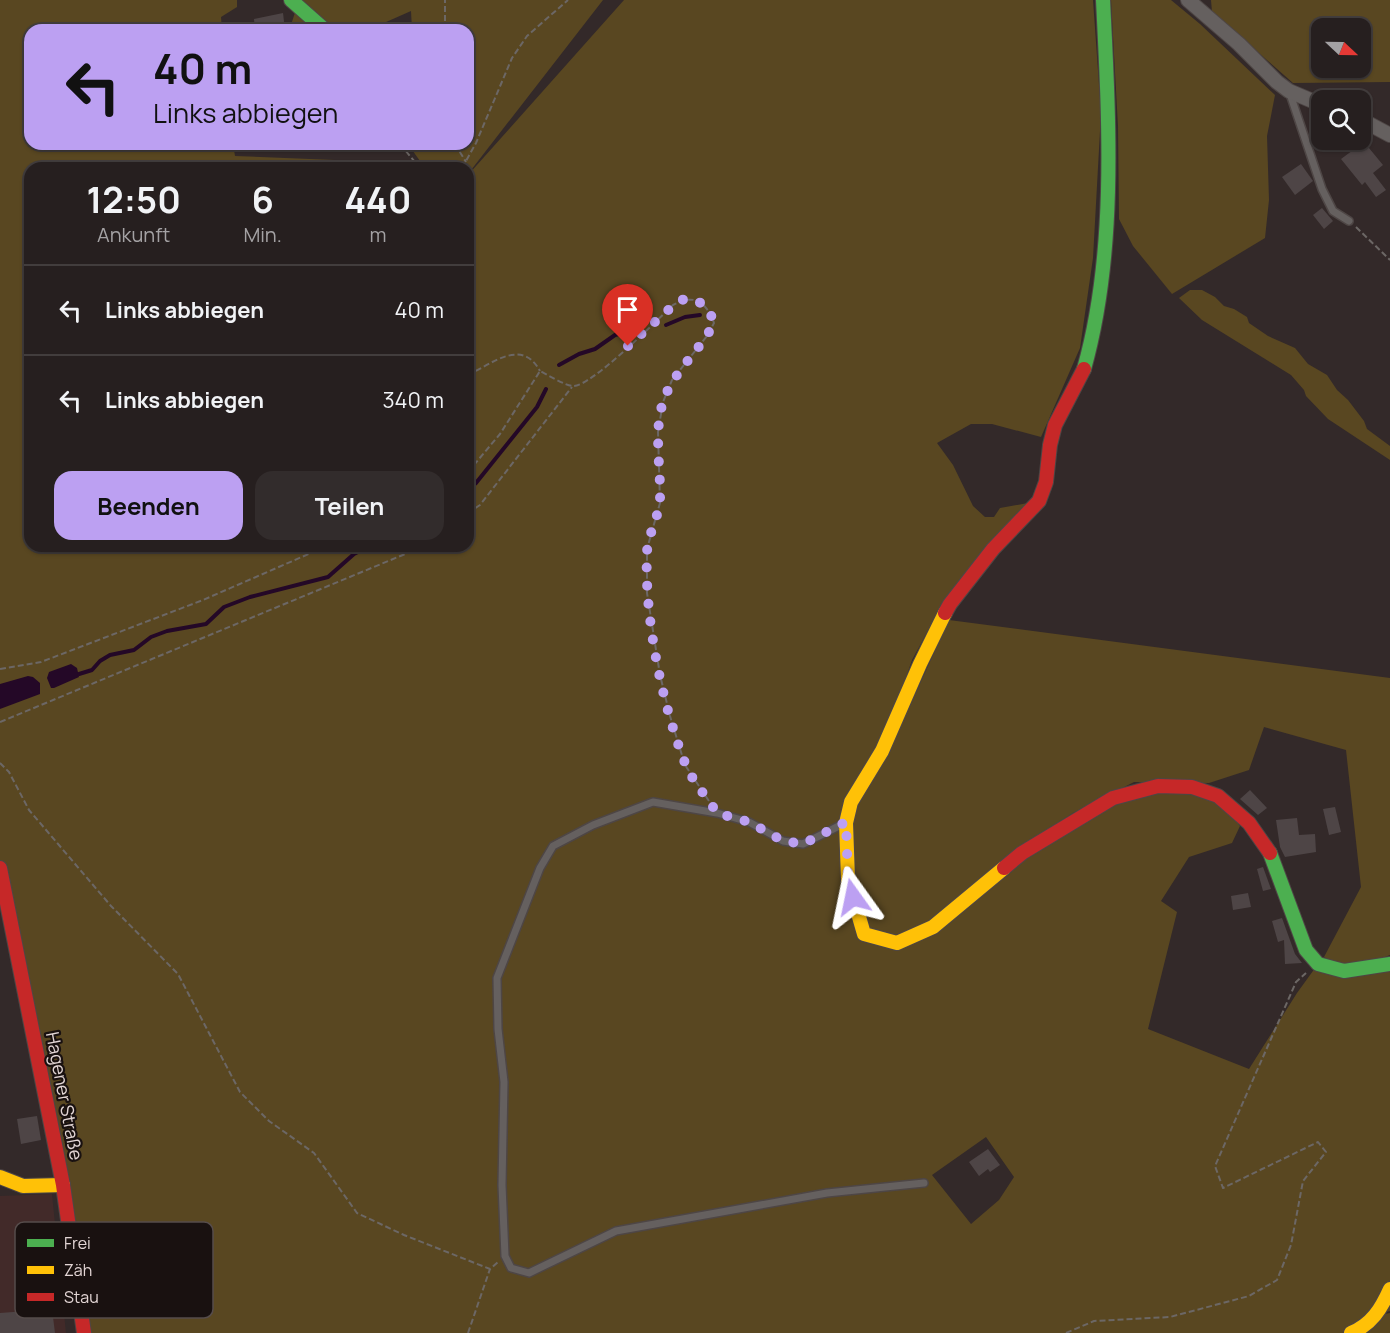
<!DOCTYPE html>
<html lang="de">
<meta charset="utf-8">
<style>
:root{--surface:#261f1f;--page:#322c2c;--text:#f1f3f6;--muted:#a4a2a4;--line:#423d3d;--accent:#bca0f2}
body{margin:0;font-family:Manrope,sans-serif;background:var(--page);color:var(--text);height:100vh;display:flex;flex-direction:column;font-size:22px;white-space:nowrap}
*{box-sizing:border-box;margin:0}
p{font-size:20px;color:var(--muted)}
.icon{flex:none;width:33px;height:33px;fill:none;stroke:currentColor;stroke-width:2;stroke-linecap:round;stroke-linejoin:round}
.map{position:relative;flex:1;overflow:hidden}
.side{position:absolute;left:24px;top:162px;width:450px;height:390px;display:flex;flex-direction:column;background:var(--surface);border-radius:18px;box-shadow:0 2px 4px #0004,0 0 0 2px var(--line)}
.side>*{flex:none}
.banner{position:absolute;left:24px;top:24px;width:450px;height:126px;border-radius:18px;box-shadow:0 2px 4px #0004,0 0 0 2px var(--line);background:#bca0f2;color:#111;overflow:hidden}
.needle{width:39px;rotate:112deg}
.tools{position:absolute;left:1311px;top:18px;display:grid;gap:12px}
.tools a{display:grid;place-items:center;width:60px;height:60px;border-radius:12px;background:var(--surface);box-shadow:0 2px 4px #0004,0 0 0 2px var(--line);font-size:30px}
.pin{position:absolute;display:grid;place-items:center;width:51px;height:51px;color:#fff;margin:-62px -26px;border-radius:50% 50% 50% 0;rotate:-45deg;box-shadow:0 0 6px #0007}
.pin .icon{rotate:45deg}
.me{position:absolute;width:66px;margin:-33px;rotate:348deg;stroke-linejoin:round;filter:drop-shadow(0 0 4px #0008)}
.turn{display:flex;align-items:center;gap:21px;height:126px;padding:0 30px;font-size:27px}
.turn .icon{width:78px;height:78px;stroke-width:2.5}
.turn b{display:block;font-size:42px;line-height:51px}
.eta{display:flex;justify-content:space-evenly;align-items:center;height:102px;text-align:center}
.eta b{font-size:36px;font-weight:700;line-height:42px}
.primary-button{display:flex;gap:12px;margin-top:auto;padding:12px 30px}
.primary-button a{flex:1;height:69px;border-radius:18px;background:var(--accent);color:#111;font-size:24px;font-weight:700;line-height:69px;text-align:center}
.primary-button a+a{background:var(--page);color:var(--text)}
ul{padding:0;list-style:none}
li{display:flex;align-items:center;gap:18px;height:90px;padding:0 30px;border-top:2px solid var(--line)}
li div{flex:1}
li b{display:block;font-size:22px}
li em{font-style:normal}
.map>svg:first-child{display:block}
</style>
<div class="map">
<svg width="1390" height="1333" viewBox="0 0 1390 1333">
<rect width="100%" height="100%" fill="#332929"/>
<path fill="#422a29" d="M52,1194L66,1333H0V1196Z"/>
<g fill="#594721" fill-rule="evenodd">
<path d="M0,0H237V7L221,17L222,30H30V144H233L235,156L360,161L397,168H30V546H468V175L624,0H1093L1101,113L1093,258L1080,348L1041,437L992,424H971L937,443L953,465L973,506L985,517H994L1000,508L1028,503L1033,516L1027,524L1008,525L954,588L936,616L912,660L897,704L883,738L850,798L860,800L901,725L949,620L1390,678V955L1375,961L1340,967L1324,957L1361,887L1346,750L1264,727L1249,770L1209,783L1134,782L1073,813L1015,851L932,923L895,938L867,928L863,933L897,943L934,928L1023,855L1115,801L1158,789H1191L1216,799L1224,804L1240,826L1232,843L1189,857L1161,901L1177,912L1148,1029L1249,1069L1297,993L1318,964L1347,972L1390,965V1311L1377,1314L1361,1327V1329L1351,1333H84L63,1185L20,984L0,868ZM986,1137L1014,1177L999,1200L971,1224L932,1175Z"/>
<path d="M299,0H603L468,174V168H425L410,147L411,144H468V30H412L411,11L368,30H298L291,25Z"/>
<path d="M1111,0H1171L1200,24L1275,95L1267,136L1269,200L1265,238L1172,294L1133,246L1119,219L1118,126Z"/>
<path d="M1211,0H1390V82L1293,83L1212,12ZM1322,28H1360V68H1322Z"/>
<path d="M1190,290H1202L1215,297L1224,306L1234,309L1247,317L1249,323L1268,336L1295,348L1308,364L1327,375L1337,390L1348,400L1364,421L1367,429L1390,446V460L1328,419L1306,396L1304,390L1291,375L1202,320L1179,298Z"/>
<path d="M1390,1313V1333H1356L1379,1315Z"/>
</g>
<g fill="#240827">
<path d="M71,664L77,668L79,677L54,688H51L47,678L49,672Z"/>
<path d="M28,676L33,677L40,683V694L0,709V684Z"/>
</g>
<g fill="none" stroke-linecap="round" stroke-linejoin="round">
<g stroke="#240827" stroke-width="4">
<path d="M666,325L685,317L700,315"/>
<path d="M559,365L579,354L595,349L615,335L639,329"/>
<path d="M468,490L476,483L537,407L546,389"/>
<path d="M79,674L92,670L100,661L110,655L134,650L151,637L167,631L206,624L224,607L250,597L328,577L354,554L369,546"/>
</g>
</g>
<g fill="#4e4546">
<path d="M283,13L285,30H255L254,19Z"/>
<path d="M1364,142L1383,165L1373,173L1386,190L1376,197L1365,182L1362,185L1341,159Z"/>
<path d="M1301,164L1313,181L1295,195L1282,177Z"/>
<path d="M1322,208L1333,221L1324,229L1313,215Z"/>
<path d="M1250,790L1267,808L1258,815L1240,799Z"/>
<path d="M1335,807L1341,832L1329,835L1323,809Z"/>
<path d="M1297,818L1299,835L1315,834L1316,852L1285,857L1280,847L1276,820Z"/>
<path d="M1263,867L1271,889L1263,891L1257,869Z"/>
<path d="M1248,893L1251,907L1233,910L1231,896Z"/>
<path d="M1282,918L1295,954L1302,963L1285,964L1284,940L1278,942L1272,921Z"/>
<path d="M37,1116L41,1140L21,1144L17,1119Z"/>
<path d="M988,1149L1000,1165L990,1172L988,1169L979,1176L969,1162Z"/>
<path d="M52,1309L55,1333H0V1313Z"/>
</g>
<g fill="none" stroke-linecap="round" stroke-linejoin="round">
<g stroke="#4e4645" stroke-width="10">
<g id="lane">
<path d="M1290,94L1322,189L1333,211L1349,221"/>
<path d="M843,824L803,844L783,841L749,822L717,813L653,802L593,825L553,846L540,868L497,978L498,1029L504,1082L502,1185L505,1256L511,1268L529,1273L616,1231L827,1193L924,1183"/>
</g>
</g>
<g stroke="#4e4645" stroke-width="16">
<g id="street">
<path d="M1188,0L1239,44L1277,82L1289,91L1322,105"/>
<path d="M1360,119L1390,135"/>
</g>
</g>
<g stroke="#4e4645" stroke-width="16">
<g id="fast">
<path d="M291,0L325,30"/>
<path d="M1084,369C1117,252 1109,120 1103,0"/>
<path d="M1270,853L1306,950L1318,964L1344,971L1390,964"/>
</g>
</g>
<g stroke="#4e4645" stroke-width="16">
<g id="slow">
<path d="M945,613L920,664L882,751L851,802L846,823L848,879L864,934L897,943L933,927L1004,868"/>
<path d="M0,1177L23,1186L63,1185"/>
<path d="M1351,1333C1372,1324 1381,1309 1390,1289"/>
</g>
</g>
<g stroke="#4e4645" stroke-width="16">
<g id="jam">
<path d="M945,613L950,604L993,549L1039,501L1046,482L1050,445L1055,425L1084,369"/>
<path d="M0,868L63,1185L84,1333"/>
<path d="M1004,868L1022,853L1113,798L1158,786L1192,787L1218,796L1249,823L1270,853"/>
</g>
</g>
<g stroke="#6c6765" stroke-width="2" stroke-dasharray="6 3" stroke-linecap="butt">
<path d="M445,30V0"/>
<path d="M400,144L420,168"/>
<path d="M455,144L466,162"/>
<path d="M462,168L476,143L512,58L527,36L568,0"/>
<path d="M1356,227L1390,260"/>
<path d="M468,375C493,363 522,338 540,371"/>
<path d="M468,472L500,434L540,371C548,375 566,386 573,386C591,387 657,320 673,305C695,293 706,302 714,323L707,336L672,380L663,402L658,432L660,503L647,549V593L660,675L670,716L685,765L709,801"/>
<path d="M468,513L480,505L572,387"/>
<path d="M0,669L41,662L203,600L327,546"/>
<path d="M0,722L410,552L419,546"/>
<path d="M0,763L9,772L29,810L111,906L178,974L240,1092L269,1121L314,1153L357,1213L404,1235L490,1269L498,1262"/>
<path d="M468,1333L490,1269"/>
<path d="M1066,1333L1094,1321L1170,1317L1249,1296L1277,1280L1291,1245L1303,1181L1326,1152L1318,1142L1223,1188L1215,1166L1296,982L1306,973"/>
</g>
<use href="#lane" stroke="#65605f" stroke-width="7"/>
<use href="#street" stroke="#65605f" stroke-width="14"/>
<use href="#fast" stroke="#4caf50" stroke-width="14"/>
<use href="#slow" stroke="#ffc107" stroke-width="14"/>
<use href="#jam" stroke="#c62828" stroke-width="14"/>
</g>
<g fill="none" stroke-linecap="round" stroke-linejoin="round">
<path stroke="#bca0f2" stroke-width="10" stroke-dasharray="0 18" d="M628,346L674,305L684,299L698,301L709,310L714,323C700,351 675,370 664,399C653,430 661,467 660,499C659,517 648,534 647,552C644,616 662,704 685,763C692,781 707,797 717,813L749,822L783,841L803,844L846,822L848,879L853,897"/>
</g>
<g text-anchor="middle" stroke-width="4.5" stroke-linejoin="round" paint-order="stroke">
<g font-size="18" fill="#e3d6d5" stroke="#191110">
<text transform="translate(64 1096) rotate(79)" y="6">Hagener Straße</text>
</g>
</g>
<rect x="15" y="1222" width="198" height="96" rx="9" fill="#191110" stroke="#564c4b" stroke-width="1.5"/>
<rect x="27" y="1239" width="27" height="8" fill="#4caf50"/>
<rect x="27" y="1266" width="27" height="8" fill="#ffc107"/>
<rect x="27" y="1293" width="27" height="8" fill="#c62828"/>
<g font-size="16" fill="#e3d6d5">
<text x="64" y="1249">Frei</text>
<text x="64" y="1276">Zäh</text>
<text x="64" y="1303">Stau</text>
</g>
</svg>
<div class="tools">
<a><svg class="needle" viewBox="-14 -14 28 28"><path d="M0-13l5 13h-10z" fill="#e53935"/><path d="M0 13l5-13h-10z" fill="#a4a2a4"/></svg></a>
<a><svg class="icon" aria-label="search" viewBox="0 0 24 24"><circle cx="10" cy="10" r="6"/><path d="M15 15l6 6"/></svg></a>
</div>
<div class="pin" style="left:628px;top:346px;background:#d93025"><svg class="icon" aria-label="arrive" viewBox="0 0 24 24"><path d="M6 21V4h12l-3 4 3 4H6"/></svg></div>
<svg class="me" style="left:853px;top:897px" viewBox="-20 -20 40 40"><path d="M0-17L14 15 0 8-14 15z" fill="#bca0f2" stroke="#fff" stroke-width="4"/></svg>
<div class="banner">
<div class="turn"><svg class="icon" aria-label="left" viewBox="0 0 24 24"><path d="M17 20v-9H6M10 6l-5 5 5 5"/></svg><div><b>40 m</b>Links abbiegen</div></div>
</div>
<section class="side">
<div class="eta">
<div><b>12:50</b><p>Ankunft</p></div>
<div><b>6</b><p>Min.</p></div>
<div><b>440</b><p>m</p></div>
</div>
<ul>
<li><svg class="icon" aria-label="left" viewBox="0 0 24 24"><path d="M17 20v-9H6M10 6l-5 5 5 5"/></svg><div><b>Links abbiegen</b></div><em>40 m</em></li>
<li><svg class="icon" aria-label="left" viewBox="0 0 24 24"><path d="M17 20v-9H6M10 6l-5 5 5 5"/></svg><div><b>Links abbiegen</b></div><em>340 m</em></li>
</ul>
<div class="primary-button"><a>Beenden</a><a>Teilen</a></div>
</section>
</div>
